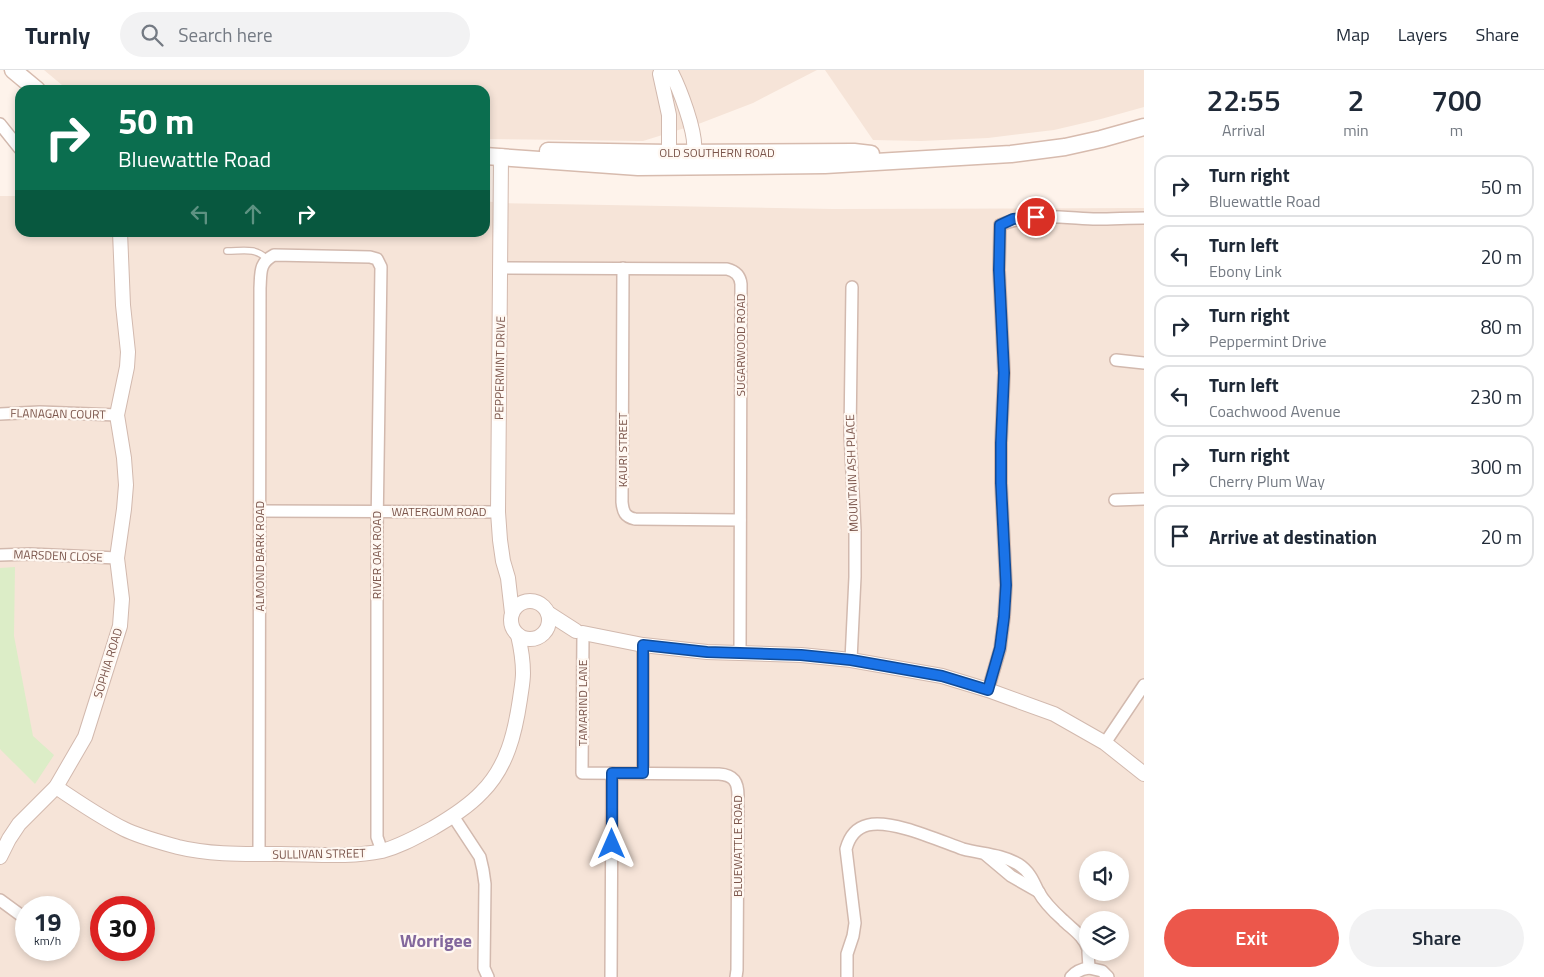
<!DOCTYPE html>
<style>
:root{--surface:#fff;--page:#f2f2f3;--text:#1f2937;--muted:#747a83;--line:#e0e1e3;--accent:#ec574b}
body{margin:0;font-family:"Titillium Web",sans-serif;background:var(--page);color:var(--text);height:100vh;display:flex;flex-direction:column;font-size:19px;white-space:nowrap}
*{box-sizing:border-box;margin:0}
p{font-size:16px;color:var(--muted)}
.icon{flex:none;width:28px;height:28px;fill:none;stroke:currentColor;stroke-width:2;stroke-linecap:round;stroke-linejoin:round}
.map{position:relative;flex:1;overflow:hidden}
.sheet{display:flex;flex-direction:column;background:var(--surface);width:400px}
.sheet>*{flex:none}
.hud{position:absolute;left:15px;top:15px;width:475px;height:152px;border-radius:15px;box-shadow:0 2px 8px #0003;background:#0b6e4f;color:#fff;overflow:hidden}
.controls{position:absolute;left:1079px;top:781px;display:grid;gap:10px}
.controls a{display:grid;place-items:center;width:50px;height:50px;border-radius:50%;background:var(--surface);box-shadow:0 2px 8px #0003;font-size:25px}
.speed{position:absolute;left:15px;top:826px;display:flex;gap:10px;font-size:25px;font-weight:700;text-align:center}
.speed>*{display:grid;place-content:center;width:65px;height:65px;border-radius:50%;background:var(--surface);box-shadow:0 2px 8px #0003;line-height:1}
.speed small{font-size:12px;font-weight:400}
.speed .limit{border:8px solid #d22;background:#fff;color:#111}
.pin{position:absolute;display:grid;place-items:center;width:42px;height:42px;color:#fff;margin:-21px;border:2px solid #fff;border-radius:50%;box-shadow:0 1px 5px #0007}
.me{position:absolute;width:55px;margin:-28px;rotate:0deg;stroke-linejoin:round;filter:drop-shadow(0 0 4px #0008)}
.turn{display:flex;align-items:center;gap:18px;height:105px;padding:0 20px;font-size:22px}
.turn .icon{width:65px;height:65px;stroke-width:2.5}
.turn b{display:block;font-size:35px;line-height:42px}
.lanes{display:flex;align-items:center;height:48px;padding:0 20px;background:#0003;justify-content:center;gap:25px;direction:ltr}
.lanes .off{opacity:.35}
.eta{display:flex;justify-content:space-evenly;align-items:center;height:85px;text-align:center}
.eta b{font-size:30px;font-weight:600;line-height:35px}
.action{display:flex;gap:10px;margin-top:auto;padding:10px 20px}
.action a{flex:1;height:58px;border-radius:30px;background:var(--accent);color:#fff;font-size:20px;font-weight:600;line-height:58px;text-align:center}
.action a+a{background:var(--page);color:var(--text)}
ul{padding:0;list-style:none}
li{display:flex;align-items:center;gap:15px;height:62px;margin:0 10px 8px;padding:0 10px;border:2px solid var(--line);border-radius:15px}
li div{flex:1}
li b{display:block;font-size:19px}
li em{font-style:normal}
header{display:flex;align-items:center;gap:30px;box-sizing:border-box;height:70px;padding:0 25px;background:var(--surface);border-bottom:1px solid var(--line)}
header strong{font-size:24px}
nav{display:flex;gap:28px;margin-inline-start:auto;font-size:18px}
.search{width:350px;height:45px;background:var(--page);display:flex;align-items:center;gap:12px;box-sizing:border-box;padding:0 18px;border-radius:28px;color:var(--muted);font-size:19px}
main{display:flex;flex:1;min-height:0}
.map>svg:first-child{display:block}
</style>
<header>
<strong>Turnly</strong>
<div class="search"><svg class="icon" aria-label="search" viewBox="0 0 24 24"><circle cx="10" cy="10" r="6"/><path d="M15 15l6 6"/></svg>Search here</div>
<nav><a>Map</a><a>Layers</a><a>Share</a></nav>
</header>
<main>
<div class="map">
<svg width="1144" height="907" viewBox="0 0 1144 907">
<rect width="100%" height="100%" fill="#fef3eb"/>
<g fill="#f6e4d8" fill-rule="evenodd">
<path d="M44,0H817L753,33L701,53L643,71L485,69V20H68Z"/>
<path d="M825,0H1144V37L1101,49L1054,60L988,68L921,71L873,70Z"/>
<path d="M0,126H20V162H485V131L500,133L833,139L1144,138V907H0ZM1088,790H1120V822H1088ZM26,838H69V880H26ZM101,838H144V880H101ZM1088,850H1120V882H1088Z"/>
</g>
<path fill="#dcedc7" d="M15,497L14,566L33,666L54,685L35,714L0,679V498Z"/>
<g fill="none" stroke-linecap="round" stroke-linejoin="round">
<g stroke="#d2b9ae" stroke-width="8">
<path id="service" d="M227,181C243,181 255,177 267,189"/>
</g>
<g stroke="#d2b9ae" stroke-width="14">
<g id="minor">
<path d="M0,54L20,79"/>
<path d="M501,198L727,199C735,201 740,205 741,214L740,584"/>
<path d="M623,198L622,432C623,442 625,447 635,449L740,450"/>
<path d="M1116,290L1144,293"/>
<path d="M0,344L40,342L117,345"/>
<path d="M1115,430L1144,429"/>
<path d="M260,441L498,442"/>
<path d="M0,485L30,484L117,488"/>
<path d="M576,561L583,563L582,703L719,704C734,705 738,712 738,726L737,900L736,907"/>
<path d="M851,590L855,507V460L850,364L852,217"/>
<path d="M988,620L1000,579L1004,547L1006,515L1001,413V373L1004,303L999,200L1000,155C1031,142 1064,148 1097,149C1113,149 1128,148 1144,148"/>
<path d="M1105,673L1144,615"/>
<path d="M643,703V575"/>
<path d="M453,746L480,787L483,800L485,814L484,898L488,907"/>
<path d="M259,784L260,218C261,202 259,193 274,185L370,187L377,189L381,197L377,459V767L382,781"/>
<path d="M986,785L1011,806L1039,822"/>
<path d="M0,830L26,849"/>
<path d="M1088,882L1089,898L1102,901L1108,907"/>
<path d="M611,907L612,703"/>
<path d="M847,907V884L853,866L855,853L846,779C849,768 855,758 868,755C892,749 940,771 963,779C982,784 1001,784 1018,794C1029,801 1033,810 1038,821C1044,832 1054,842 1063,850C1072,859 1084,866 1088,879"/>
<path d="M1071,907C1076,901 1081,899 1089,898"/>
</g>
</g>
<g stroke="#d2b9ae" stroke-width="16">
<g id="tertiary">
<path d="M662,0L660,4L669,45V83L688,96C690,92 693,87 694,82C697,63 679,17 670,0"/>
<path d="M501,86L498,442L500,470L503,491L508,508L512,543"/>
<circle cx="530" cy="550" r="19"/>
<path d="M548,543L576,561"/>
<path d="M583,563L643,575L707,582L801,585L851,590L942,606L988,620L1054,644L1105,673L1144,704"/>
<path d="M56,717C78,732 100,747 124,759C140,767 160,772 178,777C210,785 246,784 280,784C312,784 350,788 382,781C401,776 416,767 433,758C450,748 468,737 482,722C507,697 515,663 520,629C521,621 523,612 523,603C523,590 521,578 518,565"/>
<path d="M0,787L9,769L19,754L56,717L85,667L120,556L122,529L117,488L124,439L126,415L124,388L117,345L127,297L128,282L123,235L120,162"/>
</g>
</g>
<g stroke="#d7bbae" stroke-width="19">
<g id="secondary">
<path d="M13,0L37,20"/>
<path d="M548,81L669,83L854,82L871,84"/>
<path d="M485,86L638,97L825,95L1011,84L1065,77L1101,69L1144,57"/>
</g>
</g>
<use href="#service" stroke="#fff" stroke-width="5.5"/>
<use href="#minor" stroke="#fff" stroke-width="11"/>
<use href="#tertiary" stroke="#fff" stroke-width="14"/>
<use href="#secondary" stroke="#fff" stroke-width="16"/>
</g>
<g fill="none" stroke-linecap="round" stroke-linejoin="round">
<g stroke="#114b97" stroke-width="12">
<path id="route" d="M612,774V703H643V575L707,582L801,585L851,590L942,606L988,620L1000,578L1004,547L1006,515L1001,413V373L1004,303L999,200L1000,155L1013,149L1036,147"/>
</g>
<use href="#route" stroke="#1a73e8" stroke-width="9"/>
</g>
<g text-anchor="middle" stroke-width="4.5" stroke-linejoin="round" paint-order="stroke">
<g font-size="12" fill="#7b554b" stroke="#fff8f2">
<text x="717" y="87">OLD SOUTHERN ROAD</text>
<text transform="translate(741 275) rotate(-90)" y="4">SUGARWOOD ROAD</text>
<text transform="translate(500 298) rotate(-89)" y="4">PEPPERMINT DRIVE</text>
<text transform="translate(58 344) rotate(1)" y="4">FLANAGAN COURT</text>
<text transform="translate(623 380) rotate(-90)" y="4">KAURI STREET</text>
<text transform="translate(852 403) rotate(-92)" y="4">MOUNTAIN ASH PLACE</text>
<text x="439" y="446">WATERGUM ROAD</text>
<text transform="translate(377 485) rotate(-90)" y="4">RIVER OAK ROAD</text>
<text transform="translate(58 486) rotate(2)" y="4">MARSDEN CLOSE</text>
<text transform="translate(260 486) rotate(-90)" y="4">ALMOND BARK ROAD</text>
<text transform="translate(108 593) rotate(-73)" y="4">SOPHIA ROAD</text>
<text transform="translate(583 633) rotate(-90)" y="4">TAMARIND LANE</text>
<text transform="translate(738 776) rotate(-90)" y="4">BLUEWATTLE ROAD</text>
<text transform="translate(319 784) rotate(-1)" y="4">SULLIVAN STREET</text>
</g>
<g font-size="18" font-weight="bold" fill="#83689d" stroke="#fff8f2">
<text x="436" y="877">Worrigee</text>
</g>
</g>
</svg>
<div class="controls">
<a><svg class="icon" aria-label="sound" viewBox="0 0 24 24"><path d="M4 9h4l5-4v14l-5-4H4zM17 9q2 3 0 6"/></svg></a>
<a><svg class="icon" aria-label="layers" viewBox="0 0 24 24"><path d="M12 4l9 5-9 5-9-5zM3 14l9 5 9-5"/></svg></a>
</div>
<div class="speed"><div>19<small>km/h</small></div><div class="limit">30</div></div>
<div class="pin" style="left:1036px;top:147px;background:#d93025"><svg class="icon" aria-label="arrive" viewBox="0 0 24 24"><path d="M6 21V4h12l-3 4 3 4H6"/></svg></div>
<svg class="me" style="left:612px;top:774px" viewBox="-20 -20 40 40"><path d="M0-17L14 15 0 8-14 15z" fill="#1a73e8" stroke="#fff" stroke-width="4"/></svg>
<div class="hud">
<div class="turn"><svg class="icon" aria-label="right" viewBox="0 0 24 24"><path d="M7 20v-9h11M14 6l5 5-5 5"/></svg><div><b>50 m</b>Bluewattle Road</div></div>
<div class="lanes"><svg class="icon off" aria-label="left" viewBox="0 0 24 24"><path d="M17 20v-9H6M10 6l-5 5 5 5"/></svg><svg class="icon off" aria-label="ahead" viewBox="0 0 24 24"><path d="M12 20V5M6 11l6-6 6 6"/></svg><svg class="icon" aria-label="right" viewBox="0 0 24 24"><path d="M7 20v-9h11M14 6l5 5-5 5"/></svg></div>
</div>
</div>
<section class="sheet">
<div class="eta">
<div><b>22:55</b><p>Arrival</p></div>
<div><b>2</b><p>min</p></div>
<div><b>700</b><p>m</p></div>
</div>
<ul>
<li><svg class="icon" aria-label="right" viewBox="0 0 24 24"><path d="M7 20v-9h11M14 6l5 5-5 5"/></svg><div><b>Turn right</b><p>Bluewattle Road</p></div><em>50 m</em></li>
<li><svg class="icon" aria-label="left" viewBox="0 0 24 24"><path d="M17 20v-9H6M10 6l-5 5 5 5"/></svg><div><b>Turn left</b><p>Ebony Link</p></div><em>20 m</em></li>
<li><svg class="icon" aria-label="right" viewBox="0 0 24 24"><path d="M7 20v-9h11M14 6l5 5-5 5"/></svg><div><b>Turn right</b><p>Peppermint Drive</p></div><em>80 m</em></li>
<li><svg class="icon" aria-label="left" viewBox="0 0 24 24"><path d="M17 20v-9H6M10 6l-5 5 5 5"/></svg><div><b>Turn left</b><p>Coachwood Avenue</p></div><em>230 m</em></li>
<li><svg class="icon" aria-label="right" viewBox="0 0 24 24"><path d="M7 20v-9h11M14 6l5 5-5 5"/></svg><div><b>Turn right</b><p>Cherry Plum Way</p></div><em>300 m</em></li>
<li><svg class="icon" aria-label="arrive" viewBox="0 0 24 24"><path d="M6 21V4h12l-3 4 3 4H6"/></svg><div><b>Arrive at destination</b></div><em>20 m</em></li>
</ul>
<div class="action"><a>Exit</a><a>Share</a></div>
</section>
</main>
